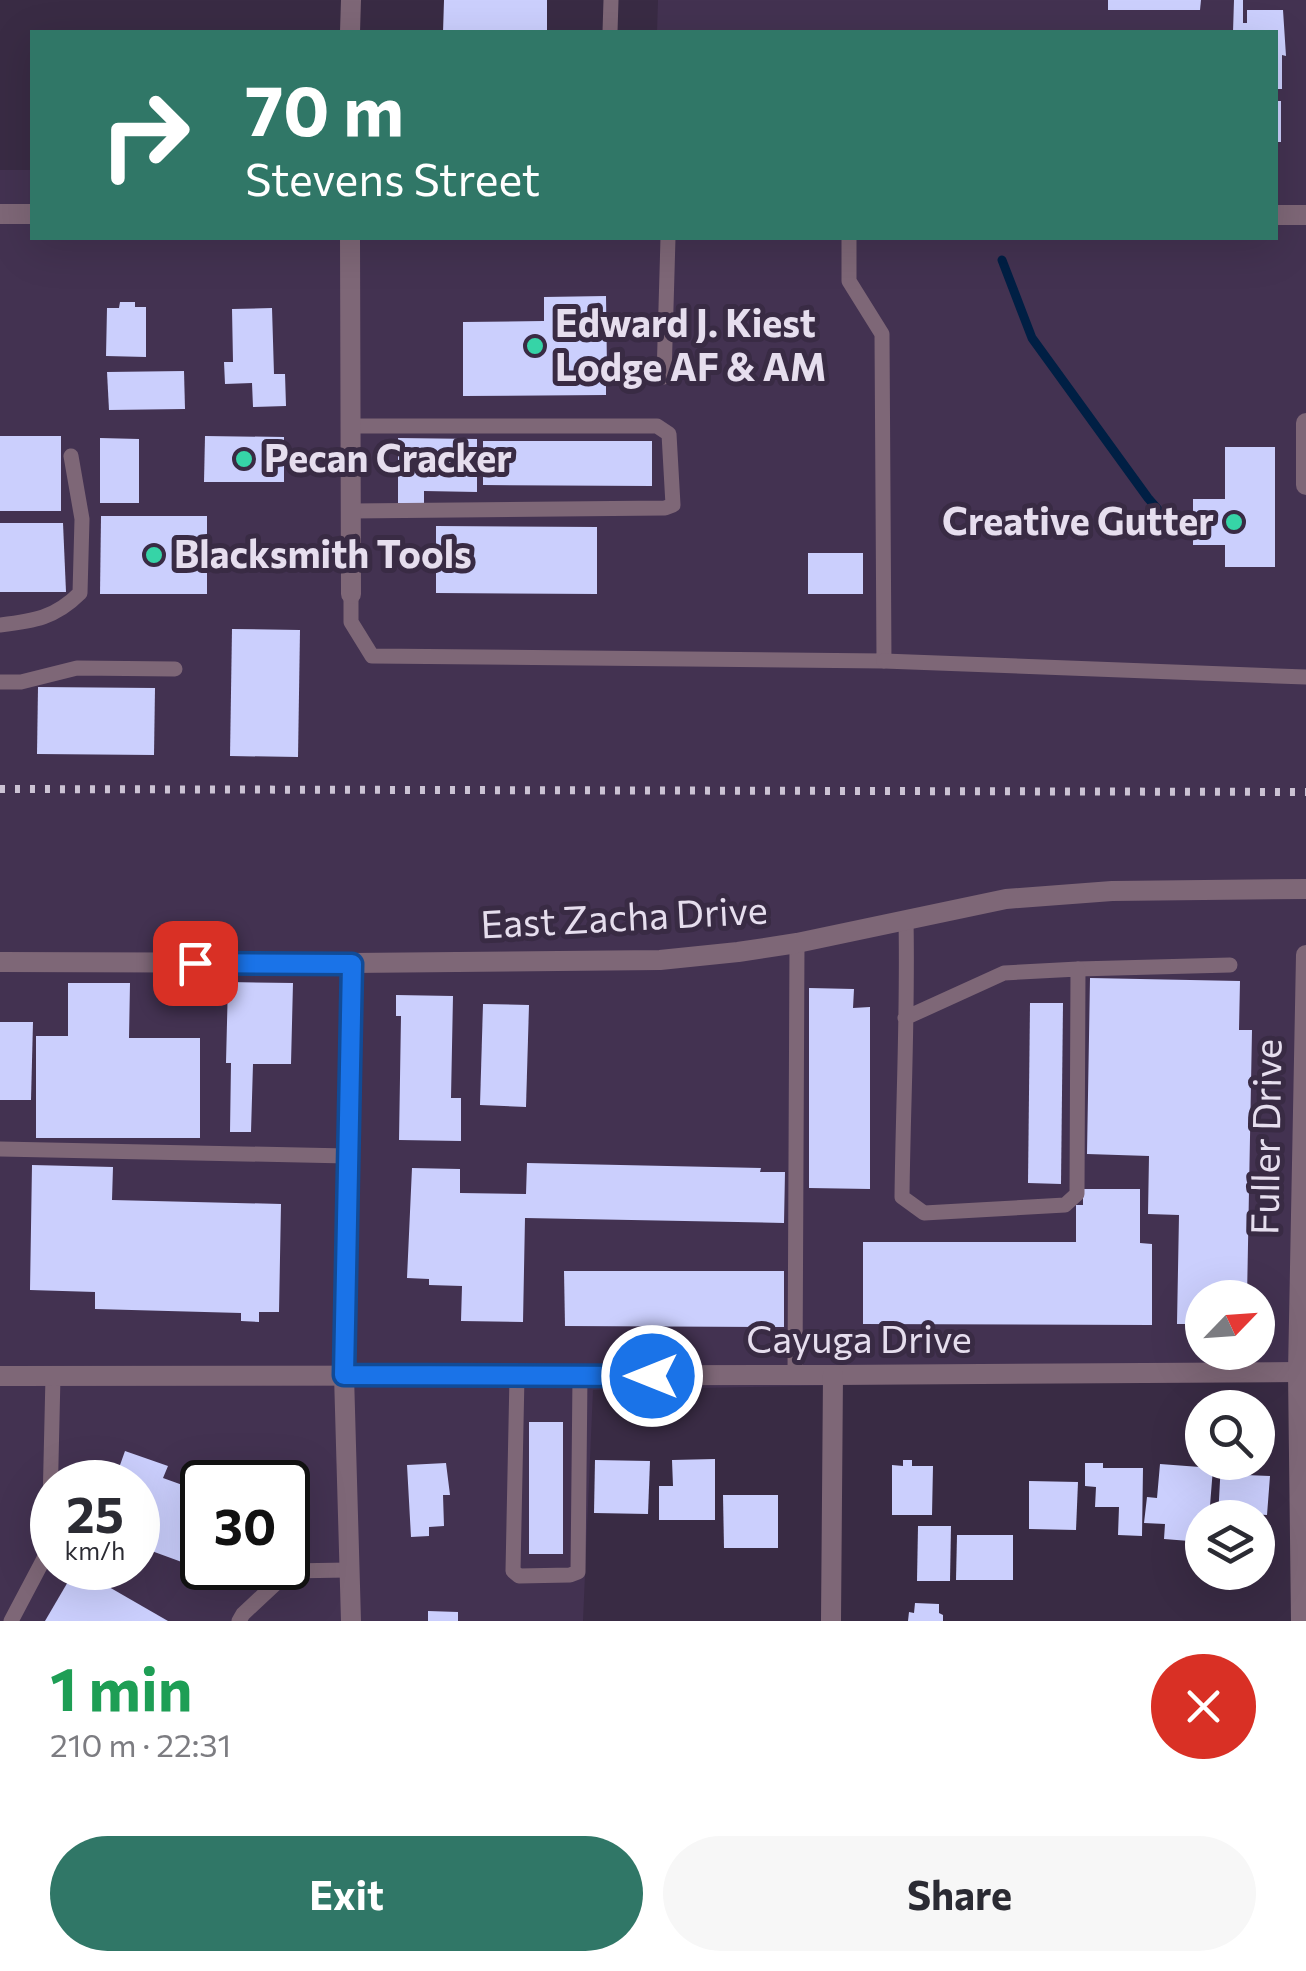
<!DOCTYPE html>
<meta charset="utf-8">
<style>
:root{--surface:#fff;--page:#f7f7f7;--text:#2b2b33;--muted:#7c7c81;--accent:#307767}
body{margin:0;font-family:Commissioner,sans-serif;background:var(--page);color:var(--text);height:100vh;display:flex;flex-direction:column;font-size:38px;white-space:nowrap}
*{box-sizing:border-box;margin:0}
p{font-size:32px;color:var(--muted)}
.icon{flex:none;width:55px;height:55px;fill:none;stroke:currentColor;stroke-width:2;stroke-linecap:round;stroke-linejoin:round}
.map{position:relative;height:1621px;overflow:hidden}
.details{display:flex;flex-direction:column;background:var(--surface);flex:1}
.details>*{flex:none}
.hud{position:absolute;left:30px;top:30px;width:1248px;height:210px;border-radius:0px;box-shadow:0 10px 40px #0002;background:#307767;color:#fff;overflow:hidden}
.needle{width:65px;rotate:65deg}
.tools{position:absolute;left:1185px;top:1280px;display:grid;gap:20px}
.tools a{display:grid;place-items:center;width:90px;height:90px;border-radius:50%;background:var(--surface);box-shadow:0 10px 40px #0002;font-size:50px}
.speed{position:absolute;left:30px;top:1460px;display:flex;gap:20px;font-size:50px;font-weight:700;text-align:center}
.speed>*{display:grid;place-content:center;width:130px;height:130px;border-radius:50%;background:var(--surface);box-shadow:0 10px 40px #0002;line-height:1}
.speed small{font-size:25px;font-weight:400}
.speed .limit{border:5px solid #111;border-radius:15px;background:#fff;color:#111}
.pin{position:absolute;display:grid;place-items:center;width:85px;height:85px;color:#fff;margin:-42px;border-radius:20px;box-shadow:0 5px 15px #0006}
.me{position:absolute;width:110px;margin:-55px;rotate:270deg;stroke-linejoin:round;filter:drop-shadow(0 0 8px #0008)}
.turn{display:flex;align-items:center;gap:35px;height:210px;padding:0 50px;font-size:45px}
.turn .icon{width:130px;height:130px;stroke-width:2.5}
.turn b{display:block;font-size:70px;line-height:85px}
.round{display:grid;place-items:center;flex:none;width:105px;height:105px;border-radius:52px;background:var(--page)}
.head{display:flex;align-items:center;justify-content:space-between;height:170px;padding:0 50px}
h1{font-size:60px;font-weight:700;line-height:75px;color:#1e9e55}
.action{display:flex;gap:20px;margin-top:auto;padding:20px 50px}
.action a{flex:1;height:115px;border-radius:60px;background:var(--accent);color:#fff;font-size:40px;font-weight:700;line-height:115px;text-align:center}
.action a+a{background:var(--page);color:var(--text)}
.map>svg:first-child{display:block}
</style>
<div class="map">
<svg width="1306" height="1621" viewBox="0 0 1306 1621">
<rect width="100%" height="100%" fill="#392b44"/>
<path fill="#433251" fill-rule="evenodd" d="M658,0H1306V1376L593,1390L583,1621H0V170H32V238H1275V32H657ZM1202,1298H1258V1352H1202ZM52,1482H138V1568H52ZM202,1482H288V1568H202Z"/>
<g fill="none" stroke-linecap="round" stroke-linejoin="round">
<path stroke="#001f44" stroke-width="9" d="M1002,260L1032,338L1148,498L1168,521"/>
</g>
<g fill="#cbcffd">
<path d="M444,0H547V32H443Z"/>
<path d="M1108,0H1201L1200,10H1108Z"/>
<path d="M1234,0H1243V23H1247V10H1283L1286,56L1282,55V89H1275V32H1233Z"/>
<rect x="1275" y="101" width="6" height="41"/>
<path d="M606,296L607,370H617V381H606V395L463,396V322L544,321V297Z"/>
<path d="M120,302H135V307H146V357L106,356L107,308H119Z"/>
<path d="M272,308L274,374H285L286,406L253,407L252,383L225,384L224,362H233L232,309Z"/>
<path d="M184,371L185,409L109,410L107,372Z"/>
<rect x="0" y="436" width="61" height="75"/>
<path d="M205,436L284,437V482H204Z"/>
<path d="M100,438L139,439V503H100Z"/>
<path d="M398,438L477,439V492L424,491V503H398Z"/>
<path d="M483,441H652V486L483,485Z"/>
<path d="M1225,447H1275V567H1225V545H1193V499H1225Z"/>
<path d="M101,516H207V594H100Z"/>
<path d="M0,523H63L66,592H0Z"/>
<path d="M436,526L597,527V594L436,593Z"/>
<rect x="808" y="553" width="55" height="41"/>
<path d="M232,629L300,630L298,757L230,756Z"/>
<path d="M38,687L155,688L154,755L37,754Z"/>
<path d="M1090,978L1240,981L1239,1030H1252L1247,1298H1202V1324H1177L1179,1215L1148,1214L1149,1156L1087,1154Z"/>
<path d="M228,982L293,983L291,1064H253L251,1132H230L231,1063H226Z"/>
<path d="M68,983H130L129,1038H200V1138H36V1036H68Z"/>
<path d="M809,988L854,989L853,1008L870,1007V1189L809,1188Z"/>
<path d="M396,995L453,996L451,1098H461V1141L399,1140L401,1016H396Z"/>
<path d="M1030,1003H1063L1061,1184L1028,1183Z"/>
<path d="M483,1004L529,1005L526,1107L480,1105Z"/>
<path d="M0,1022H33L31,1100H0Z"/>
<path d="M527,1163L761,1168L760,1172H785L784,1223L525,1218L523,1322L461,1321L462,1286L429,1285V1279L407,1278L412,1168L460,1169V1193L526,1194Z"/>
<path d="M32,1165L113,1167L112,1200L281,1204L279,1312H259V1322L241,1321V1313L95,1309V1292L30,1290Z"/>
<path d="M1083,1189H1140V1243L1152,1244V1325L863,1324V1242H1076V1205H1083Z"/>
<path d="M564,1271H784V1327L565,1326Z"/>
<rect x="529" y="1422" width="34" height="132"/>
<path d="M125,1451L168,1466L163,1478L202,1492V1568H257L250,1587L138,1546V1482H114Z"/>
<path d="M715,1459V1520H659V1486H673L672,1460Z"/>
<path d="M595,1460L650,1461L648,1514L594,1513Z"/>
<path d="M903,1460H912V1466H933L932,1515H892V1465L903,1466Z"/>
<path d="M1221,1462H1246L1245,1475L1270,1476L1267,1515L1249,1514L1248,1518H1218Z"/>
<path d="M446,1463L450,1495H443L444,1526L429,1527V1536L411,1537L407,1465Z"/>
<path d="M1085,1463H1103V1468H1143L1142,1536L1118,1535L1119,1507H1095L1096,1487L1085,1486Z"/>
<path d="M1160,1464L1213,1468L1209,1518H1202V1542L1164,1539L1165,1524L1144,1523L1147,1497L1157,1498Z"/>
<path d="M1029,1481L1078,1482L1076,1530L1029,1529Z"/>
<path d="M723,1495H778V1548H724Z"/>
<path d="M918,1526H951L950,1581H917Z"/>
<path d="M957,1535H1013V1580H956Z"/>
<path d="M76,1568L168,1621H45Z"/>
<path d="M915,1603L939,1604V1613L943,1615V1621H908L909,1612L914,1613Z"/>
<path d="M428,1611L458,1612V1621H428Z"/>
</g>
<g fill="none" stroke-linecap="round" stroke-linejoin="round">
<g stroke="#7e6777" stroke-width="15">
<path d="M610,32L611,0"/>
<path d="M664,377L668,238"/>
<path d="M350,426H657L669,434L673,505L665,508L351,511"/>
<path d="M351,594V622L372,656L884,661L882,334L849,281V238"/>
<path d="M0,625C34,621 55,618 80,593L82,519L71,456"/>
<path d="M884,661L1306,677"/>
<path d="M0,682H21L77,668L175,669"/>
<path d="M1078,969L1230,965"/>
<path d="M905,1018L1004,973L1078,969L1077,1194L1065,1205L924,1213L902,1197C903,1105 908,1013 906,921"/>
<path d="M0,1149L348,1156"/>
<path d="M517,1376L513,1571L519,1576L570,1575L578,1572L580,1376"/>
<path d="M795,1376L797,943"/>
<path d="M11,1621L49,1549L53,1376"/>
<path d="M239,1621L243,1614L289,1571L348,1570"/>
</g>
<g stroke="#7e6777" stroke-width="20">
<path d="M350,32L351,0"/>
<path d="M0,214H32"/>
<path d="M1275,215H1306"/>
<path d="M350,238L351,594"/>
<path d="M1306,423V485"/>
<path d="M0,962L351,963L660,960L738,952L797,943L1006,899L1112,891L1306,889"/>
<path d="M0,1376L833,1375L1298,1372"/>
<path d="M351,1621L344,1375L351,963"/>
<path d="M831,1621L833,1375"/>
<path d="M1301,1621L1298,1372L1306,955"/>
</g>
<path stroke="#ccc3d4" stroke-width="8" stroke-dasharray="5 10" stroke-linecap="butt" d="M0,789L1306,792"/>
</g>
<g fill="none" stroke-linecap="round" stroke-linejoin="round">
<g stroke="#114b97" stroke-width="25">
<path id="route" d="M195,963L352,964L344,1375L652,1376"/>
</g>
<use href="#route" stroke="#1a73e8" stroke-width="18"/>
</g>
<g fill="#36d4a7" stroke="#392b44" stroke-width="4">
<circle cx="535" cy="346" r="10"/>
<circle cx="244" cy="459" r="10"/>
<circle cx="1234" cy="522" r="10"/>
<circle cx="154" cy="555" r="10"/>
</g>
<g text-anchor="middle" stroke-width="10" stroke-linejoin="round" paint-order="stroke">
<g font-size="38" font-weight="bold" fill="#e6deee" stroke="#392b44" text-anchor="start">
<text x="555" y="337">Edward J. Kiest<tspan x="555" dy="44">Lodge AF &amp; AM</tspan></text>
<text x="264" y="472">Pecan Cracker</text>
<text x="1214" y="535" text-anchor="end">Creative Gutter</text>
<text x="174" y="568">Blacksmith Tools</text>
</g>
<g font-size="38" fill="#e6deee" stroke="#392b44">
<text transform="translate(624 918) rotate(-3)" y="13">East Zacha Drive</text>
<text transform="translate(1267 1137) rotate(-89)" y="13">Fuller Drive</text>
<text x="859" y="1353">Cayuga Drive</text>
</g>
</g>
</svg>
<div class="tools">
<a><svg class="needle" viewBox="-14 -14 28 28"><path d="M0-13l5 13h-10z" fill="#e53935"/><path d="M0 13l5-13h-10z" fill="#7c7c81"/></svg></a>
<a><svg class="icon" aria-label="search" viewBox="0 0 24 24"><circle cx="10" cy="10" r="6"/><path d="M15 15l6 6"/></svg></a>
<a><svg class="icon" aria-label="layers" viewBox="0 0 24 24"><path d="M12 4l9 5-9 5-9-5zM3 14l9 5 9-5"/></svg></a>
</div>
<div class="speed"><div>25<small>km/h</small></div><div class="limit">30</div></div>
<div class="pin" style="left:195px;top:963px;background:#d93025"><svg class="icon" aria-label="arrive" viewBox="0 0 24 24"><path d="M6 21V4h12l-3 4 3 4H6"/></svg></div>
<svg class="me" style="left:652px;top:1376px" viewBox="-20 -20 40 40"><circle r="17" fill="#1a73e8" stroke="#fff" stroke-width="3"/><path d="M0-11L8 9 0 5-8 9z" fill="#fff"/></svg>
<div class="hud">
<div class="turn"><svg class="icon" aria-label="right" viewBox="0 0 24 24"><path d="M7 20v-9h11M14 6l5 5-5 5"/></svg><div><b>70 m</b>Stevens Street</div></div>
</div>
</div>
<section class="details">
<div class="head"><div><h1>1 min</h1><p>210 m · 22:31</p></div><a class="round" style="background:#d93025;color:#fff"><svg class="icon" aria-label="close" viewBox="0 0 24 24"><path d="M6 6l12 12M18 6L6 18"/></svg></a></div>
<div class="action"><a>Exit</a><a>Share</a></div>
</section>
